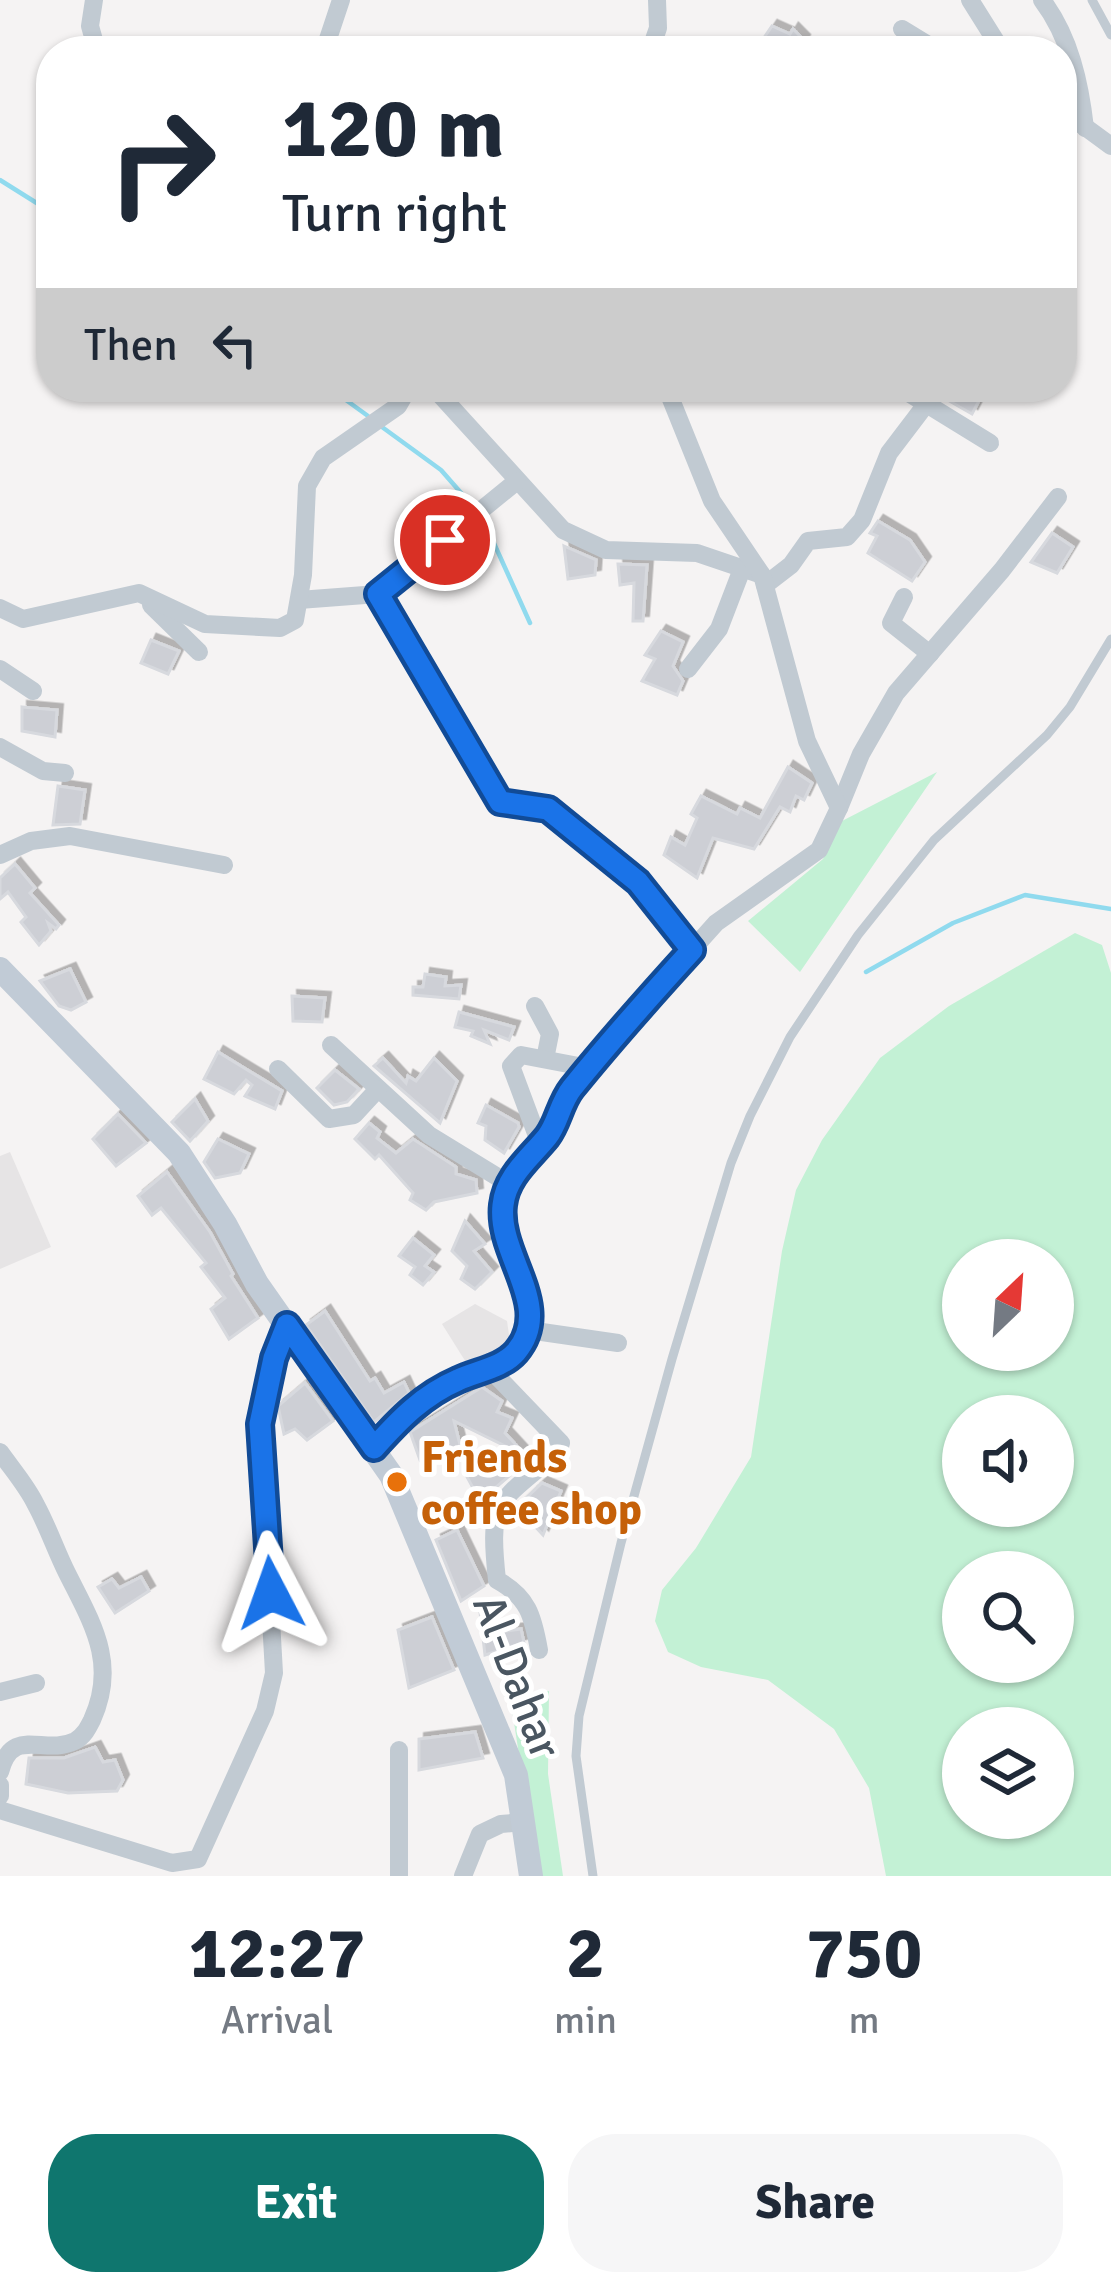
<!DOCTYPE html>
<style>
:root{--surface:#fff;--page:#f6f6f7;--text:#1f2937;--muted:#747a83;--accent:#0f766e}
body{margin:0;font-family:Signika,sans-serif;background:var(--page);color:var(--text);height:100vh;display:flex;flex-direction:column;font-size:45px;white-space:nowrap}
*{box-sizing:border-box;margin:0}
p{font-size:39px;color:var(--muted)}
.icon{flex:none;width:66px;height:66px;fill:none;stroke:currentColor;stroke-width:2;stroke-linecap:round;stroke-linejoin:round}
.map{position:relative;height:1876px;overflow:hidden}
.side{display:flex;flex-direction:column;background:var(--surface);flex:1}
.side>*{flex:none}
.hud{position:absolute;left:36px;top:36px;width:1041px;height:366px;border-radius:48px;box-shadow:0 3px 9px #0004;background:#fff;color:var(--text);overflow:hidden}
.needle{width:78px;rotate:25deg}
.fabs{position:absolute;left:942px;top:1239px;display:grid;gap:24px}
.fabs a{display:grid;place-items:center;width:132px;height:132px;border-radius:50%;background:var(--surface);box-shadow:0 3px 9px #0004;font-size:60px}
.pin{position:absolute;display:grid;place-items:center;width:102px;height:102px;color:#fff;margin:-51px;border:6px solid #fff;border-radius:50%;box-shadow:0 3px 12px #0007}
.me{position:absolute;width:132px;margin:-66px;rotate:356deg;stroke-linejoin:round;filter:drop-shadow(0 0 9px #0008)}
.turn{display:flex;align-items:center;gap:42px;height:252px;padding:0 48px;font-size:54px}
.turn .icon{width:156px;height:156px;stroke-width:2.5}
.turn b{display:block;font-size:84px;line-height:102px}
.then{display:flex;align-items:center;height:114px;padding:0 48px;background:#0003;gap:24px;font-size:45px}
.eta{display:flex;justify-content:space-evenly;align-items:center;height:204px;text-align:center}
.eta b{font-size:72px;font-weight:700;line-height:84px}
.primary-button{display:flex;gap:24px;margin-top:auto;padding:24px 48px}
.primary-button a{flex:1;height:138px;border-radius:48px;background:var(--accent);color:#fff;font-size:48px;font-weight:700;line-height:138px;text-align:center}
.primary-button a+a{background:var(--page);color:var(--text)}
.map>svg:first-child{display:block}
</style>
<div class="map">
<svg width="1111" height="1876" viewBox="0 0 1111 1876">
<defs>
<filter id="shadow"><feDropShadow dx="5.5" dy="-5.5" stdDeviation="0" flood-color="#0004"/></filter>
</defs>
<rect width="100%" height="100%" fill="#f5f3f3"/>
<g fill="#e6e4e5">
<path d="M10,1152L51,1247L0,1269V1156Z"/>
<path d="M475,1304L507,1321L510,1342L469,1367L442,1324Z"/>
</g>
<g fill="#c3f1d5" fill-rule="evenodd">
<path d="M937,772L800,972L748,921L823,859L842,821Z"/>
<path d="M1075,933L1102,945L1111,973V1876H886L869,1788L834,1729L768,1680L701,1667L668,1652L655,1621L662,1590L696,1548L751,1457L782,1251L796,1190L822,1140L880,1058L949,1006ZM963,1260H1053V1350H963ZM1053,1416V1506H963V1416ZM963,1572H1053V1662H963ZM963,1728H1053V1818H963Z"/>
<path d="M549,1691L548,1774L563,1876H538L510,1697Z"/>
</g>
<g fill="none" stroke-linecap="round" stroke-linejoin="round">
<g stroke="#90daee" stroke-width="4.5">
<path d="M0,180L51,212"/>
<path d="M328,387L368,416"/>
<path d="M382,427L441,470L476,510"/>
<path d="M483,519L530,623"/>
<path d="M866,972L953,923L1025,895L1111,909"/>
</g>
</g>
<g fill="#cdcfd5" stroke="#d7d9de" stroke-width="3" filter="url(#shadow)">
<path d="M772,26L790,34L793,29L804,40L795,51H755Z"/>
<path d="M925,387H986L972,414Z"/>
<path d="M878,521L910,540L925,562L912,581L868,553L877,536L870,533Z"/>
<path d="M1052,533L1073,547L1057,573L1031,562Z"/>
<path d="M564,546L596,560L595,575L568,579Z"/>
<path d="M618,564L647,565L643,621H633L634,583L620,585Z"/>
<path d="M661,631L683,642L673,666L683,681L677,695L642,681L655,659L645,655Z"/>
<path d="M151,640L179,651L168,674L141,663Z"/>
<path d="M22,707L57,710L55,737L22,731Z"/>
<path d="M788,767L812,783L804,800L796,796L790,812L780,807L754,849L713,838L697,878L664,855L671,837L685,845L697,818L691,814L701,796L737,814L740,808L760,818Z"/>
<path d="M58,786L85,790L80,824L53,825Z"/>
<path d="M15,864L35,888L30,893L59,925L56,929L48,923L51,931L39,945L21,922L26,917L8,892L0,899V878Z"/>
<path d="M70,969L86,1002L71,1010L59,1006L40,981Z"/>
<path d="M425,974L446,977L445,986L461,985L459,999L413,995V987H423Z"/>
<path d="M292,996L325,998L322,1022L293,1021Z"/>
<path d="M459,1012L514,1027L509,1040L484,1030L490,1044L471,1036L473,1031L455,1027Z"/>
<path d="M218,1052L282,1091L275,1109L245,1096L252,1085L246,1080L234,1094L204,1079Z"/>
<path d="M383,1058L406,1083L408,1076L416,1081L434,1058L457,1081L440,1123L374,1066Z"/>
<path d="M335,1070L359,1089L347,1102L334,1105L317,1088Z"/>
<path d="M195,1099L208,1121L190,1141L172,1122Z"/>
<path d="M486,1105L518,1123L519,1127L504,1153L485,1140L486,1126L478,1123Z"/>
<path d="M118,1114L146,1143L116,1166L93,1139Z"/>
<path d="M369,1123L380,1132L377,1138L396,1153L413,1139L456,1167V1174L476,1180L477,1193L434,1202L426,1210L410,1200L413,1193L379,1155L375,1159L355,1139Z"/>
<path d="M218,1139L249,1154L240,1173L215,1178L204,1162Z"/>
<path d="M167,1172L210,1232L233,1274L231,1276L258,1318L229,1339L211,1309L225,1298L201,1267L206,1263L161,1208L152,1215L138,1196Z"/>
<path d="M465,1221L485,1244L474,1251L492,1272L475,1289L461,1279L467,1266L452,1251Z"/>
<path d="M413,1238L434,1255L425,1266L434,1272L423,1285L410,1275L415,1267L399,1256Z"/>
<path d="M325,1311L370,1381L375,1378L384,1393L404,1382L409,1393L374,1422L306,1325Z"/>
<path d="M305,1383L333,1421L307,1440L295,1429L284,1434L278,1406Z"/>
<path d="M482,1387L502,1401L497,1412L512,1418L505,1433L529,1459L480,1501L466,1475L507,1447L454,1421L461,1449L435,1463L431,1452L420,1460L410,1432Z"/>
<path d="M542,1483L561,1491L543,1535L517,1507Z"/>
<path d="M457,1530L484,1586L461,1601L436,1540Z"/>
<path d="M141,1577L149,1591L115,1613L98,1587L112,1579L119,1588Z"/>
<path d="M488,1611L493,1633L521,1629L524,1643L485,1655L480,1612Z"/>
<path d="M432,1617L454,1670L409,1688L398,1630Z"/>
<path d="M475,1732L483,1758L419,1770V1739Z"/>
<path d="M95,1747L103,1762L115,1760L123,1780L117,1791L68,1793L26,1784L29,1758H64Z"/>
</g>
<g fill="none" stroke-linecap="round" stroke-linejoin="round">
<g stroke="#c1cad2" stroke-width="9">
<path d="M1092,0L1111,35"/>
<path d="M593,1876L576,1756L579,1716L621,1543L672,1359L731,1163L750,1116L790,1037L858,935L934,840L1047,735L1070,707L1111,639"/>
</g>
<g stroke="#c1cad2" stroke-width="18">
<path d="M94,0L90,26L97,51"/>
<path d="M970,0L1002,51"/>
<path d="M1042,0C1070,37 1080,83 1085,128"/>
<path d="M902,29L938,51"/>
<path d="M324,51L341,0"/>
<path d="M650,51L658,28L657,0"/>
<path d="M1062,110L1111,146"/>
<path d="M433,387L563,530L606,550L697,553L762,575"/>
<path d="M899,387L990,443"/>
<path d="M765,585L791,565L808,541L847,537L862,520L889,453L927,403"/>
<path d="M378,594L500,802L548,809L638,882L691,950"/>
<path d="M904,597L891,623L930,654"/>
<path d="M299,600L378,594L517,481"/>
<path d="M151,605L199,652"/>
<path d="M0,608L23,619L139,593L205,624L280,628L295,620L303,575L307,486L323,458L398,406L409,387"/>
<path d="M0,669L33,691"/>
<path d="M688,669L719,629L742,569"/>
<path d="M0,747L43,771L65,773"/>
<path d="M839,808L861,754L896,693L1002,570L1058,497"/>
<path d="M0,855L31,841L70,836L224,865"/>
<path d="M535,1006L550,1034L545,1059"/>
<path d="M331,1045L429,1135L509,1184"/>
<path d="M278,1069L329,1119L354,1115L378,1089"/>
<path d="M540,1144L511,1066L521,1055L589,1068"/>
<path d="M528,1330L618,1343"/>
<path d="M490,1369L561,1443L558,1452C498,1504 488,1497 497,1580C528,1597 533,1616 539,1650"/>
<path d="M374,1448L408,1410L458,1380L490,1369L515,1354L531,1324V1307L511,1254L502,1207L509,1184L525,1160L550,1134L567,1094L638,1010L716,923L819,850L839,808L807,741L762,575L712,501L666,387"/>
<path d="M0,1452C12,1469 27,1486 36,1505C48,1527 56,1551 67,1573C92,1623 118,1663 92,1720C88,1728 84,1736 75,1741C44,1756 12,1725 0,1772"/>
<path d="M0,1692L36,1683"/>
<path d="M0,1785V1796"/>
<path d="M0,1810L172,1863L198,1859L265,1711L274,1673L260,1424L274,1358L287,1325"/>
<path d="M399,1876V1750"/>
<path d="M463,1876L480,1834L501,1824L523,1822"/>
</g>
<path stroke="#c1cbd6" stroke-width="24" d="M0,969L179,1153L225,1224L257,1284L391,1475L516,1775L531,1876"/>
</g>
<g fill="none" stroke-linecap="round" stroke-linejoin="round">
<g stroke="#114b97" stroke-width="30">
<path id="route" d="M271,1593L260,1424L274,1358L287,1325L374,1448C399,1420 423,1395 458,1380C477,1371 502,1368 516,1352C555,1306 497,1256 503,1205C506,1176 530,1158 547,1137C558,1123 560,1103 572,1088C610,1041 651,995 692,950L638,882L548,809L500,802L378,594L445,540"/>
</g>
<use href="#route" stroke="#1a73e8" stroke-width="21"/>
</g>
<circle fill="#e8710a" stroke="#fff" stroke-width="4.5" cx="397" cy="1482" r="12"/>
<g text-anchor="middle" stroke-width="10" stroke-linejoin="round" paint-order="stroke">
<g font-size="45" font-weight="bold" fill="#c56008" stroke="#fff" text-anchor="start">
<text x="421" y="1472">Friends<tspan x="421" dy="52">coffee shop</tspan></text>
</g>
<g font-size="45" fill="#4a5661" stroke="#fff">
<text transform="translate(518 1676) rotate(69)" y="16">Al-Dahar</text>
</g>
</g>
</svg>
<div class="fabs">
<a><svg class="needle" viewBox="-14 -14 28 28"><path d="M0-13l5 13h-10z" fill="#e53935"/><path d="M0 13l5-13h-10z" fill="#747a83"/></svg></a>
<a><svg class="icon" aria-label="sound" viewBox="0 0 24 24"><path d="M4 9h4l5-4v14l-5-4H4zM17 9q2 3 0 6"/></svg></a>
<a><svg class="icon" aria-label="search" viewBox="0 0 24 24"><circle cx="10" cy="10" r="6"/><path d="M15 15l6 6"/></svg></a>
<a><svg class="icon" aria-label="layers" viewBox="0 0 24 24"><path d="M12 4l9 5-9 5-9-5zM3 14l9 5 9-5"/></svg></a>
</div>
<div class="pin" style="left:445px;top:540px;background:#d93025"><svg class="icon" aria-label="arrive" viewBox="0 0 24 24"><path d="M6 21V4h12l-3 4 3 4H6"/></svg></div>
<svg class="me" style="left:271px;top:1593px" viewBox="-20 -20 40 40"><path d="M0-17L14 15 0 8-14 15z" fill="#1a73e8" stroke="#fff" stroke-width="4"/></svg>
<div class="hud">
<div class="turn"><svg class="icon" aria-label="right" viewBox="0 0 24 24"><path d="M7 20v-9h11M14 6l5 5-5 5"/></svg><div><b>120 m</b>Turn right</div></div>
<div class="then">Then<svg class="icon" aria-label="left" viewBox="0 0 24 24"><path d="M17 20v-9H6M10 6l-5 5 5 5"/></svg></div>
</div>
</div>
<section class="side">
<div class="eta">
<div><b>12:27</b><p>Arrival</p></div>
<div><b>2</b><p>min</p></div>
<div><b>750</b><p>m</p></div>
</div>
<div class="primary-button"><a>Exit</a><a>Share</a></div>
</section>
